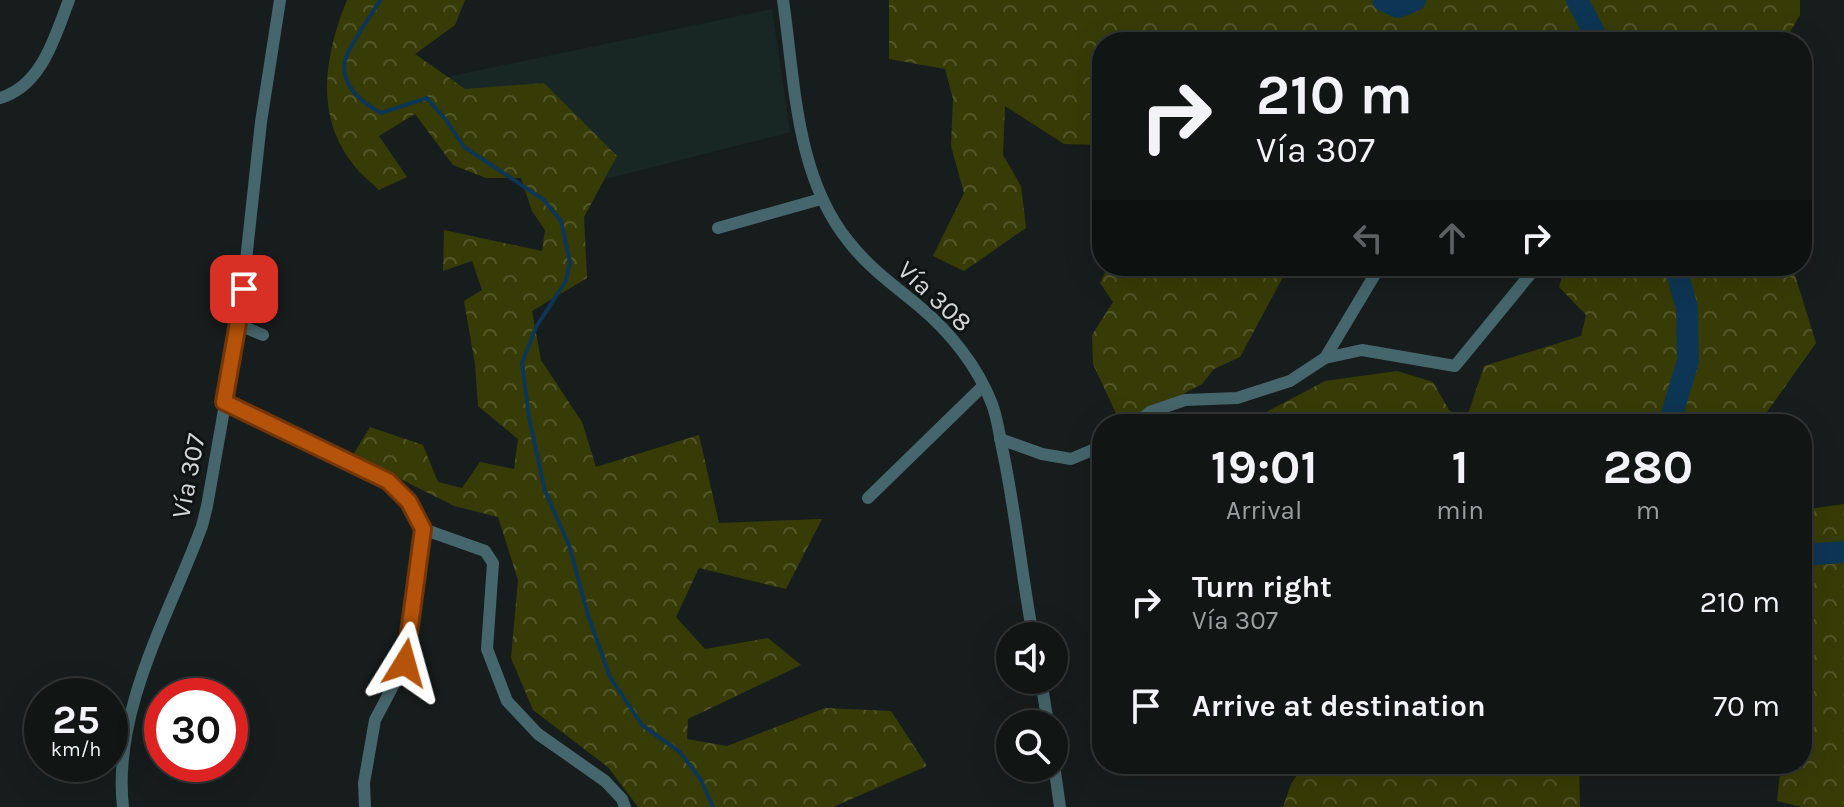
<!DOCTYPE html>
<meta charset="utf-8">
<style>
:root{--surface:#111615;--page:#1a1f1e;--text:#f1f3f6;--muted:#9c9fa0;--line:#303534}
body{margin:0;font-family:Karla,sans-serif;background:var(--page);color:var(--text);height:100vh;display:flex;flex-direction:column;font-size:30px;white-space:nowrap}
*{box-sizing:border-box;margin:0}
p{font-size:26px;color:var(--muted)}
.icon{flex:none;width:44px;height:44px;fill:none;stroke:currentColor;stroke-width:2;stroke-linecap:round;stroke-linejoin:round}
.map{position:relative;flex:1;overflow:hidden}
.details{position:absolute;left:1092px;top:414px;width:720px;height:360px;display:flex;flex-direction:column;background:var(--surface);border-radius:32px;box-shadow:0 8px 32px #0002,0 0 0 2px var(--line)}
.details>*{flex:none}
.banner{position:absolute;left:1092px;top:32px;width:720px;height:244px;border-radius:32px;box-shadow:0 8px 32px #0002,0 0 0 2px var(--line);background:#111615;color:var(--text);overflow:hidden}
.fabs{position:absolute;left:996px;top:622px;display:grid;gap:16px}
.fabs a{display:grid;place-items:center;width:72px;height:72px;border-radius:50%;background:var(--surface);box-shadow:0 8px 32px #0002,0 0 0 2px var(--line);font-size:40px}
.speed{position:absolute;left:24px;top:678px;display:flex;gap:16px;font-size:40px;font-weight:700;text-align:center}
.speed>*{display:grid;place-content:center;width:104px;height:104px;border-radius:50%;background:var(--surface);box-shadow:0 8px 32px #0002,0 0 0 2px var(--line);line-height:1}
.speed small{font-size:20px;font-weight:400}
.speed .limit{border:12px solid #d22;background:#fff;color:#111}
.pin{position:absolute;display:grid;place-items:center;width:68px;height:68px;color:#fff;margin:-34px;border-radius:16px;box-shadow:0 4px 12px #0006}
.me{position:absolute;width:88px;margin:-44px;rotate:8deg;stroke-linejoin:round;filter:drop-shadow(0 0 6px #0008)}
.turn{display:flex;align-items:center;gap:28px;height:168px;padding:0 32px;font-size:36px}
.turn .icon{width:104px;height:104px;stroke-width:2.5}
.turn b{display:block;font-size:56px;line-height:68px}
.lanes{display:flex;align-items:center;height:76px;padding:0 32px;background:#0003;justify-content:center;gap:40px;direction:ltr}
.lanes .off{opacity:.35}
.eta{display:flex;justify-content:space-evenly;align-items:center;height:136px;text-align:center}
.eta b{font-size:48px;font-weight:700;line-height:56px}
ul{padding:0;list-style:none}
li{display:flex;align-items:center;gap:24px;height:104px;padding:0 32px}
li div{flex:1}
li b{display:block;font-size:30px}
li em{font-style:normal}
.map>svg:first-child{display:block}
</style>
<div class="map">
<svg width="1844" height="807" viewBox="0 0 1844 807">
<defs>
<pattern id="forest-crowns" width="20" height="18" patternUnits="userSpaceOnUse" patternTransform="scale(2)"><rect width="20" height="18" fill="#373c06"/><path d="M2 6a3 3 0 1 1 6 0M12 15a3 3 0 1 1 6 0" fill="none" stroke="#535729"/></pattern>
</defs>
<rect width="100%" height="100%" fill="#171d1c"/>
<path fill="#182724" d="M772,9L790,132L555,192L423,82Z"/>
<g fill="url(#forest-crowns)">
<path d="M347,0H465L455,25L415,54L465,89L544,83L617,156L584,217L587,278L532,311L541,360L582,422L596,467L699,435L719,523L822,519L786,589L699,568L676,617L705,649L768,638L801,665L688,719L687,739L727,746L825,708L891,711L927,766L833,807H638L608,767L533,710L511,658L518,580L498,517L454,506L353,455L370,427L423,445L438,482L462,488L480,462L514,469L518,439L478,406L475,364L464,301L482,290L472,261L443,271L444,230L542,251L545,230L532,211L521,178H486L453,165L415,114L379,136L407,177L379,190C371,182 360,174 353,164C314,115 325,54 347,0Z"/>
<path d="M889,0H1800V15L1784,42H1102V145L1064,144L1005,106L1003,155L1021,186L1026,228L964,271L933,256L964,193L951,146L953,99L945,69L889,59Z"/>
<path d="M1108,266H1289L1240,357L1214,369L1202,384L1125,424H1121L1093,364L1092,335L1113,302L1100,283Z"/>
<path d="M1565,266H1786L1794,272L1816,343L1767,412L1754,424H1155L1154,421L1255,418L1325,381L1397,371L1433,382L1449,410L1466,420L1484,366L1581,336L1586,315L1559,287Z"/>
<path d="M1844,504V807H1802L1777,801L1781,764H1802V733L1812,722L1802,699V510Z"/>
<path d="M1304,764H1579L1580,807H1283L1291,784Z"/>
</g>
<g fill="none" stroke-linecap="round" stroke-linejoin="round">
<path stroke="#0d3654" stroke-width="4" d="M380,0C373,13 347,49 345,60C340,85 361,102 381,113L427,98L446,120L464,147L544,200L561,221L570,262L566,281L536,327L522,363L529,417L545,491L569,545L588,615L610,677L642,725L680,752L701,780L713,807"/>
<g stroke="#0d3654" stroke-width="22">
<path d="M1383,0L1398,7L1415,0"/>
<path d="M1577,0L1599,42"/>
<path d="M1669,424L1688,361L1687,308L1675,266"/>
<path d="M1802,555L1844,552"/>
</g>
<g stroke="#45666c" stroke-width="12">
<path d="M783,0C795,81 795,176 849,242C869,268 895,286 920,307C950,332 978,367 992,404C998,420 1000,439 1004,457C1016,516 1022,576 1033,636"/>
<path d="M0,98C42,86 55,36 69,0"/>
<path d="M718,228L821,199"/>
<path d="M239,325L263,335"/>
<path d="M1325,358L1380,266"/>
<path d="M224,402L388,481L409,502L423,529L405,663L375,720L364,783L365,807"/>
<path d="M1135,424L1150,412L1185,400L1237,398L1290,381L1325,358L1362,350L1455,366L1537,266"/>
<path d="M1000,439L1042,454L1071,459L1102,446"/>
<path d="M868,498L983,386"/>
<path d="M423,529L485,551L493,563L487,649L507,701L538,734L605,781L622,799L625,807"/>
<path d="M1041,680L1048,724"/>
<path d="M1054,765L1060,807"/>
<path d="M123,807C112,711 170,613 202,526L207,506L239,325L261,122L280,0"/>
</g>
</g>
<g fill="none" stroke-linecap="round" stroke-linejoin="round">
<g stroke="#753606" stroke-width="20">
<path id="route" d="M244,289L224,402L388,481L409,502L423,529L405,663"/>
</g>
<use href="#route" stroke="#b45309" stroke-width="14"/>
</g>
<g text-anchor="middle" stroke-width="6" stroke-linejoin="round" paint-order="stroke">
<g font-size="26" fill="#d2d6d5" stroke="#0e1413">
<text transform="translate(935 296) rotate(43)" y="9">Vía 308</text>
<text transform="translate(188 476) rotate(-79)" y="9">Vía 307</text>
</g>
</g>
</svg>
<div class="fabs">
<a><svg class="icon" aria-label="sound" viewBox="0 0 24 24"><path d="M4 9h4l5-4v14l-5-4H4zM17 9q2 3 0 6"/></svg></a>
<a><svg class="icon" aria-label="search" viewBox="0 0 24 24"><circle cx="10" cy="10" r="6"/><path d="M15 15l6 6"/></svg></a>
</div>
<div class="speed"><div>25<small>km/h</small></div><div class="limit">30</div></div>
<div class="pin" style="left:244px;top:289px;background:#d93025"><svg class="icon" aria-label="arrive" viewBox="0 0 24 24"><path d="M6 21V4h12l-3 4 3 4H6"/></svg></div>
<svg class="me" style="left:405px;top:663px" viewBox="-20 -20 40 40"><path d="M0-17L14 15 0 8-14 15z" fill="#b45309" stroke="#fff" stroke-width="4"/></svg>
<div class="banner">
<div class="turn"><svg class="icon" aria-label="right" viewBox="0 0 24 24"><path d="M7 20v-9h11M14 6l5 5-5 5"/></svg><div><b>210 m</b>Vía 307</div></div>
<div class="lanes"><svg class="icon off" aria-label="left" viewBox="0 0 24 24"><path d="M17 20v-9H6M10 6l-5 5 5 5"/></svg><svg class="icon off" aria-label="ahead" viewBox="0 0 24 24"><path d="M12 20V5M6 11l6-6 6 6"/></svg><svg class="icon" aria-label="right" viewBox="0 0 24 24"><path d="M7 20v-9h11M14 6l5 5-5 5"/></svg></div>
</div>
<section class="details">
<div class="eta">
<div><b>19:01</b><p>Arrival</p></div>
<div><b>1</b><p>min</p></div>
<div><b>280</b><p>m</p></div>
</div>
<ul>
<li><svg class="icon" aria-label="right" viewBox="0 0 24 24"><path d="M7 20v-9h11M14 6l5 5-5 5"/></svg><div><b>Turn right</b><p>Vía 307</p></div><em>210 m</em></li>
<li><svg class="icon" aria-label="arrive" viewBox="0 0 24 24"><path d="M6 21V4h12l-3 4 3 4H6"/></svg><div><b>Arrive at destination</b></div><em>70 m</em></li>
</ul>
</section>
</div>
